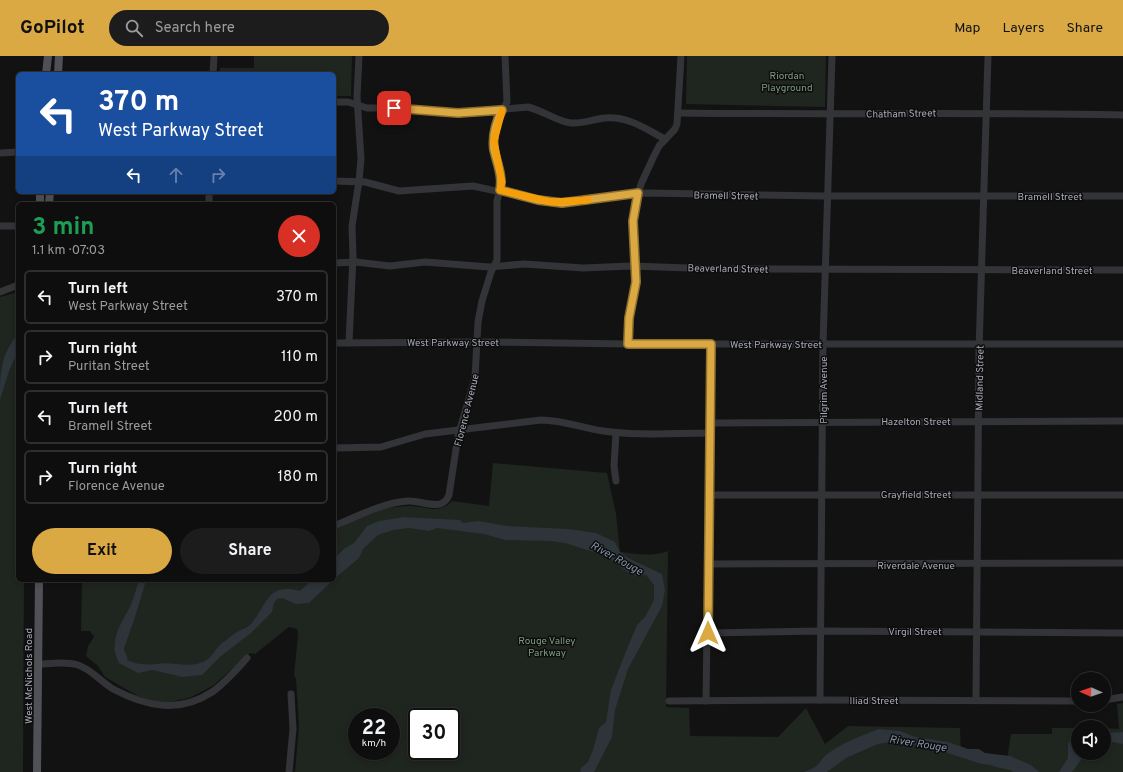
<!DOCTYPE html>
<meta charset="utf-8">
<style>
:root{--surface:#0e0e0e;--page:#1c1c1c;--text:#f1f3f6;--muted:#9b9c9e;--line:#2e2e2e;--accent:#daa943}
body{margin:0;font-family:Overpass,sans-serif;background:var(--page);color:var(--text);height:100vh;display:flex;flex-direction:column;font-size:15px;white-space:nowrap}
*{box-sizing:border-box;margin:0}
p{font-size:13px;color:var(--muted)}
.icon{flex:none;width:22px;height:22px;fill:none;stroke:currentColor;stroke-width:2;stroke-linecap:round;stroke-linejoin:round}
.map{position:relative;flex:1;overflow:hidden}
.sheet{position:absolute;left:16px;top:146px;width:320px;height:380px;display:flex;flex-direction:column;background:var(--surface);border-radius:6px;box-shadow:0 2px 6px #0003,0 0 0 1px var(--line)}
.sheet>*{flex:none}
.banner{position:absolute;left:16px;top:16px;width:320px;height:122px;border-radius:6px;box-shadow:0 2px 6px #0003,0 0 0 1px var(--line);background:#1a4fa0;color:#fff;overflow:hidden}
.needle{width:26px;rotate:272deg}
.fabs{position:absolute;left:1071px;top:616px;display:grid;gap:8px}
.fabs a{display:grid;place-items:center;width:40px;height:40px;border-radius:50%;background:var(--surface);box-shadow:0 2px 6px #0003,0 0 0 1px var(--line);font-size:20px}
.speed{position:absolute;left:348px;top:652px;display:flex;gap:8px;font-size:20px;font-weight:700;text-align:center}
.speed>*{display:grid;place-content:center;width:52px;height:52px;border-radius:50%;background:var(--surface);box-shadow:0 2px 6px #0003,0 0 0 1px var(--line);line-height:1}
.speed small{font-size:10px;font-weight:400}
.speed .limit{border:2px solid #111;border-radius:6px;background:#fff;color:#111}
.pin{position:absolute;display:grid;place-items:center;width:34px;height:34px;color:#fff;margin:-17px;border-radius:8px;box-shadow:0 2px 6px #0006}
.me{position:absolute;width:44px;margin:-22px;rotate:0deg;stroke-linejoin:round;filter:drop-shadow(0 0 3px #0008)}
.turn{display:flex;align-items:center;gap:14px;height:84px;padding:0 16px;font-size:18px}
.turn .icon{width:52px;height:52px;stroke-width:2.5}
.turn b{display:block;font-size:28px;line-height:34px}
.lanes{display:flex;align-items:center;height:38px;padding:0 16px;background:#0003;justify-content:center;gap:20px;direction:ltr}
.lanes .off{opacity:.35}
.round{display:grid;place-items:center;flex:none;width:42px;height:42px;border-radius:21px;background:var(--page)}
.head{display:flex;align-items:center;justify-content:space-between;height:68px;padding:0 16px}
h1{font-size:24px;font-weight:700;line-height:30px;color:#1e9e55}
.action{display:flex;gap:8px;margin-top:auto;padding:8px 16px}
.action a{flex:1;height:46px;border-radius:24px;background:var(--accent);color:#111;font-size:16px;font-weight:700;line-height:46px;text-align:center}
.action a+a{background:var(--page);color:var(--text)}
ul{padding:0;list-style:none}
li{display:flex;align-items:center;gap:12px;height:54px;margin:0 8px 6px;padding:0 8px;border:2px solid var(--line);border-radius:6px}
li div{flex:1}
li b{display:block;font-size:15px}
li em{font-style:normal}
header{display:flex;align-items:center;gap:24px;box-sizing:border-box;height:56px;padding:0 20px;background:var(--accent);color:#111}
header strong{font-size:19px}
nav{display:flex;gap:22px;margin-inline-start:auto;font-size:14px}
.search{width:280px;height:36px;background:var(--page);display:flex;align-items:center;gap:10px;box-sizing:border-box;padding:0 14px;border-radius:22px;color:var(--muted);font-size:15px}
.map>svg:first-child{display:block}
</style>
<header>
<strong>GoPilot</strong>
<div class="search"><svg class="icon" aria-label="search" viewBox="0 0 24 24"><circle cx="10" cy="10" r="6"/><path d="M15 15l6 6"/></svg>Search here</div>
<nav><a>Map</a><a>Layers</a><a>Share</a></nav>
</header>
<div class="map">
<svg width="1123" height="716" viewBox="0 0 1123 716">
<rect width="100%" height="100%" fill="#121213"/>
<g fill="#1f251f" fill-rule="evenodd">
<path d="M254,0H352L351,40H334V18H220V12H254Z"/>
<path d="M687,0H826L825,51L686,48Z"/>
<path d="M18,236L16,253L18,252V524H24L23,716H0V241Z"/>
<path d="M493,407L607,417L616,458L620,496C637,498 652,501 668,495L666,651L689,652L690,680L778,681L806,652L825,688L848,670L960,672L961,701L981,708L1006,710L1011,678H1052V672H1078V697H1104V672L1119,673L1117,648L1123,647V716H295L299,669L296,623L294,619L298,579L297,573L289,571L255,598L250,597L214,629L201,636L189,642L160,648L138,640L105,621L98,610L86,600L88,590L94,581L90,575H81L82,524H334V474C347,469 359,462 371,457C383,452 396,451 408,450C426,449 437,460 452,445L489,450ZM357,661H391V695H357ZM417,661H451V695H417Z"/>
</g>
<g fill="#2d343a">
<path d="M18,278V295L9,315L0,344C0,317 0,300 18,278Z"/>
<path d="M404,461L460,464L463,467L478,465L507,470L568,473L596,477L615,486L620,496L628,502L662,518L665,534L662,550L628,613L615,654L612,681L594,716H580L581,712L588,706L593,694L599,672L606,666L611,634L628,590L637,569L645,561L654,544V529L646,519L636,520L629,517L606,500L565,487L550,485L505,484L484,478L437,472L429,475L409,472L393,474L378,479L363,493L359,502L334,523V503L345,492L354,487L367,470L379,465Z"/>
<path d="M139,524H146C142,539 137,554 132,570C120,581 114,576 120,597C127,609 146,609 157,608C173,605 189,613 205,605C212,601 216,592 222,587C227,584 232,579 237,576C241,573 246,573 250,569C268,549 266,526 300,535L312,524H333L309,547L296,548L282,542L277,543L274,547L272,556L251,577L221,600L202,619L182,621L153,614L138,617L119,607C108,586 120,569 130,551C134,542 136,533 139,524Z"/>
<path d="M879,673L900,675L915,681L948,686L968,693H979L985,697L1010,700L1031,709L1039,716H1026L1012,708L997,710L981,708L939,694L896,685L878,688L846,702L827,716H804C822,710 819,703 830,696C844,686 863,679 879,673Z"/>
<path d="M1123,676V688L1112,686L1104,688V677Z"/>
<path d="M1078,678V697L1081,698V704L1072,716H1059L1068,702V687Z"/>
</g>
<g fill="none" stroke-linecap="round" stroke-linejoin="round">
<g stroke="#2d343a" stroke-width="9">
<path d="M123,603L119,593L129,564"/>
<path d="M995,706L1012,710L1023,716"/>
</g>
<g stroke="#333437" stroke-width="7">
<path d="M213,18L214,0"/>
<path d="M334,46H348L367,52H403L458,57L528,51C544,55 556,65 571,67C583,68 594,63 605,62C628,60 646,73 665,83"/>
<path d="M679,57C827,59 975,56 1123,59"/>
<path d="M0,97L18,96"/>
<path d="M334,125L365,126L399,135L473,130L538,144L562,147L645,137L823,140H1123"/>
<path d="M209,148V136"/>
<path d="M0,170H18"/>
<path d="M334,207L356,206L390,210L425,206L489,211L524,208L583,212L631,210L717,213L1123,214"/>
<path d="M0,236L18,229"/>
<path d="M334,287L484,286L628,288H1123"/>
<path d="M349,287L353,200L352,170L359,125L361,103L357,41L359,0"/>
<path d="M628,288L629,262L636,219L633,172L636,146L641,128L653,102L659,90L675,73L677,68L681,0"/>
<path d="M710,367L1123,365"/>
<path d="M616,377L614,410L616,425"/>
<path d="M334,392L381,391L425,378L541,364C565,364 587,374 611,376C643,380 677,377 710,377"/>
<path d="M709,439H1123"/>
<path d="M334,470C359,460 381,447 408,445C422,444 442,457 449,439L458,380L475,322L478,266L482,245L491,216L497,204V145L502,126L493,85L500,59L507,46L505,0"/>
<path d="M708,508L1123,507"/>
<path d="M708,577L820,575L1123,577"/>
<path d="M38,608C51,608 65,605 78,609C91,613 101,626 113,633C145,650 179,658 212,636C225,627 236,614 247,602"/>
<path d="M976,643L979,295L988,0"/>
<path d="M820,644L823,288L832,0"/>
<path d="M1104,644L1123,641"/>
<path d="M669,645L814,644L1078,645"/>
<path d="M706,645L711,288"/>
<path d="M289,716L293,673L291,638"/>
</g>
<g stroke="#505156" stroke-width="8">
<path d="M46,18L48,0"/>
<path d="M58,18L59,0"/>
<path d="M40,148V136"/>
<path d="M49,148L50,136"/>
<path d="M37,716L39,524"/>
</g>
</g>
<g fill="none" stroke-linecap="round" stroke-linejoin="round">
<g stroke="#8e6e2c" stroke-width="10">
<path id="route" d="M394,52L458,57L502,54C496,66 492,80 494,94C497,107 503,120 500,134L538,144L562,147L638,137L633,165L636,226L629,262L628,288H711L708,577"/>
</g>
<use href="#route" stroke="#daa943" stroke-width="7"/>
<path stroke="#f59e0b" stroke-width="7" d="M502,55L494,85L502,126L500,134L551,146L588,144"/>
</g>
<g text-anchor="middle" stroke-width="3" stroke-linejoin="round" paint-order="stroke">
<g font-size="10" fill="#7e9b80" stroke="#0d0d0e">
<text x="787" y="23">Riordan<tspan x="787" dy="12">Playground</tspan></text>
<text x="547" y="588">Rouge Valley<tspan x="547" dy="12">Parkway</tspan></text>
</g>
<g font-size="10" fill="#a5a9b2" stroke="#0d0d0e">
<text transform="translate(901 57) rotate(-1)" y="4">Chatham Street</text>
<text transform="translate(726 139) rotate(1)" y="4">Bramell Street</text>
<text x="1050" y="144">Bramell Street</text>
<text transform="translate(728 212) rotate(1)" y="4">Beaverland Street</text>
<text x="1052" y="218">Beaverland Street</text>
<text x="453" y="290">West Parkway Street</text>
<text x="776" y="292">West Parkway Street</text>
<text transform="translate(979 322) rotate(-89)" y="4">Midland Street</text>
<text transform="translate(823 334) rotate(-90)" y="4">Pilgrim Avenue</text>
<text transform="translate(466 354) rotate(-76)" y="4">Florence Avenue</text>
<text x="916" y="369">Hazelton Street</text>
<text x="916" y="442">Grayfield Street</text>
<text x="916" y="513">Riverdale Avenue</text>
<text x="915" y="579">Virgil Street</text>
<text transform="translate(28 620) rotate(-90)" y="4">West McNichols Road</text>
<text x="874" y="648">Iliad Street</text>
</g>
<g font-size="11" font-style="italic" fill="#8095a9" stroke="#0d0d0e">
<text transform="translate(617 502) rotate(29)" y="4">River Rouge</text>
<text transform="translate(918 687) rotate(9)" y="4">River Rouge</text>
</g>
</g>
</svg>
<div class="fabs">
<a><svg class="needle" viewBox="-14 -14 28 28"><path d="M0-13l5 13h-10z" fill="#e53935"/><path d="M0 13l5-13h-10z" fill="#9b9c9e"/></svg></a>
<a><svg class="icon" aria-label="sound" viewBox="0 0 24 24"><path d="M4 9h4l5-4v14l-5-4H4zM17 9q2 3 0 6"/></svg></a>
</div>
<div class="speed"><div>22<small>km/h</small></div><div class="limit">30</div></div>
<div class="pin" style="left:394px;top:52px;background:#d93025"><svg class="icon" aria-label="arrive" viewBox="0 0 24 24"><path d="M6 21V4h12l-3 4 3 4H6"/></svg></div>
<svg class="me" style="left:708px;top:577px" viewBox="-20 -20 40 40"><path d="M0-17L14 15 0 8-14 15z" fill="#daa943" stroke="#fff" stroke-width="4"/></svg>
<div class="banner">
<div class="turn"><svg class="icon" aria-label="left" viewBox="0 0 24 24"><path d="M17 20v-9H6M10 6l-5 5 5 5"/></svg><div><b>370 m</b>West Parkway Street</div></div>
<div class="lanes"><svg class="icon" aria-label="left" viewBox="0 0 24 24"><path d="M17 20v-9H6M10 6l-5 5 5 5"/></svg><svg class="icon off" aria-label="ahead" viewBox="0 0 24 24"><path d="M12 20V5M6 11l6-6 6 6"/></svg><svg class="icon off" aria-label="right" viewBox="0 0 24 24"><path d="M7 20v-9h11M14 6l5 5-5 5"/></svg></div>
</div>
<section class="sheet">
<div class="head"><div><h1>3 min</h1><p>1.1 km · 07:03</p></div><a class="round" style="background:#d93025;color:#fff"><svg class="icon" aria-label="close" viewBox="0 0 24 24"><path d="M6 6l12 12M18 6L6 18"/></svg></a></div>
<ul>
<li><svg class="icon" aria-label="left" viewBox="0 0 24 24"><path d="M17 20v-9H6M10 6l-5 5 5 5"/></svg><div><b>Turn left</b><p>West Parkway Street</p></div><em>370 m</em></li>
<li><svg class="icon" aria-label="right" viewBox="0 0 24 24"><path d="M7 20v-9h11M14 6l5 5-5 5"/></svg><div><b>Turn right</b><p>Puritan Street</p></div><em>110 m</em></li>
<li><svg class="icon" aria-label="left" viewBox="0 0 24 24"><path d="M17 20v-9H6M10 6l-5 5 5 5"/></svg><div><b>Turn left</b><p>Bramell Street</p></div><em>200 m</em></li>
<li><svg class="icon" aria-label="right" viewBox="0 0 24 24"><path d="M7 20v-9h11M14 6l5 5-5 5"/></svg><div><b>Turn right</b><p>Florence Avenue</p></div><em>180 m</em></li>
</ul>
<div class="action"><a>Exit</a><a>Share</a></div>
</section>
</div>
